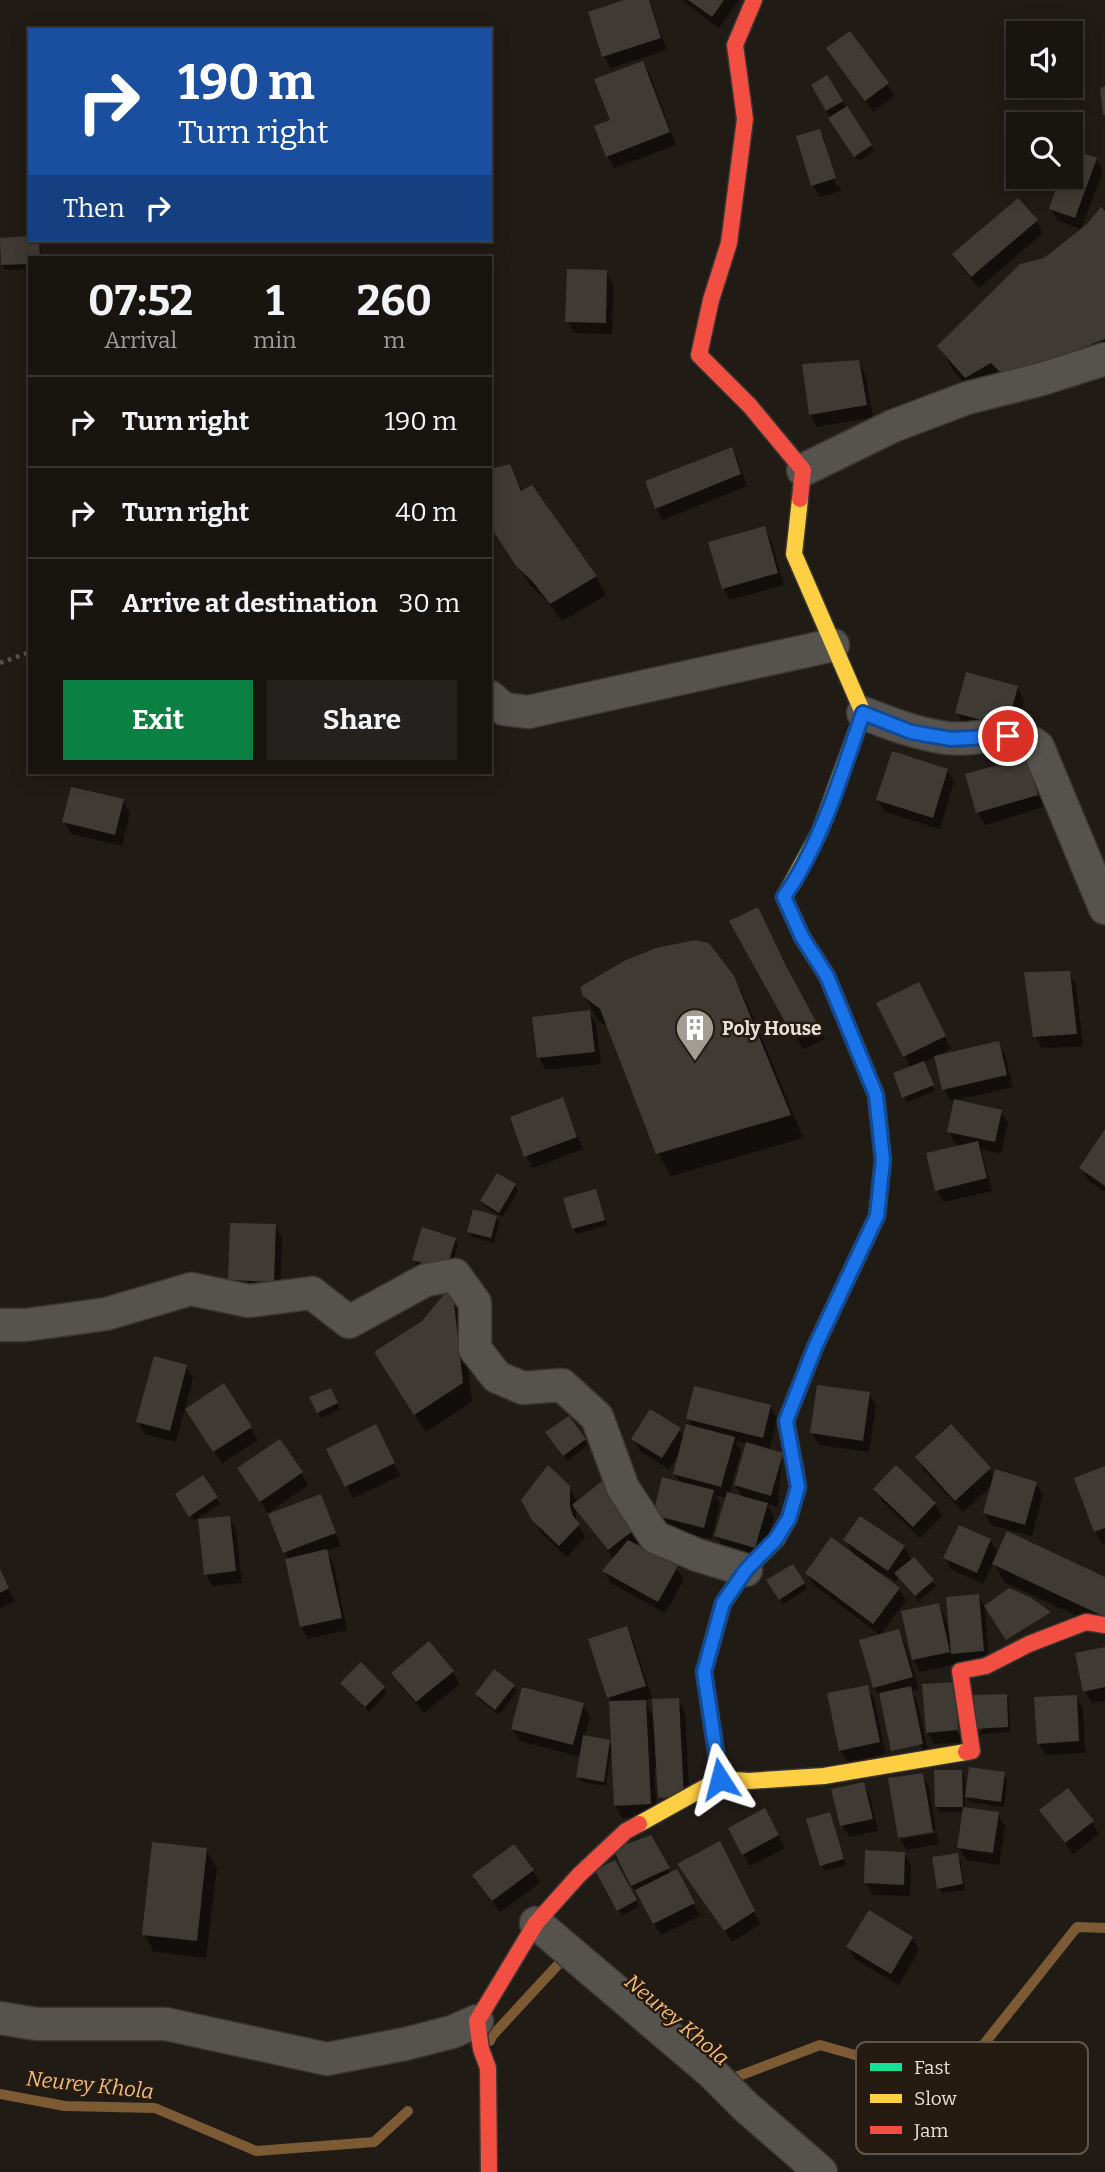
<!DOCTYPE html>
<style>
:root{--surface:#181410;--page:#25211e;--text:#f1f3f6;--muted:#9f9e9f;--line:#363330;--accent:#0b8043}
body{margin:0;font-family:Bitter,serif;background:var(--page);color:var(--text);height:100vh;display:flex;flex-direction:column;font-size:26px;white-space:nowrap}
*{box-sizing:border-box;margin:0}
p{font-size:23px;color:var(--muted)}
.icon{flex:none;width:38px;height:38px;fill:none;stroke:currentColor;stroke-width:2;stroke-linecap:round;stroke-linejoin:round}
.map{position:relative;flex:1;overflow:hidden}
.side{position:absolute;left:28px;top:256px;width:464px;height:518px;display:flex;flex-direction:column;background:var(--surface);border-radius:0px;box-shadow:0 4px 18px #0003,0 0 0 2px var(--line)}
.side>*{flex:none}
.banner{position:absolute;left:28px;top:28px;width:464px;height:214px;border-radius:0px;box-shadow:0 4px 18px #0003,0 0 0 2px var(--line);background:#1a4fa0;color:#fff;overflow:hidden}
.tools{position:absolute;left:1006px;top:21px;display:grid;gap:14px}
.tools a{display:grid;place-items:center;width:77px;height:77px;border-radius:0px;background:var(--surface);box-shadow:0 4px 18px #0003,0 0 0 2px var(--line);font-size:35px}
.pin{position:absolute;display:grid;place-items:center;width:60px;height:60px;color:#fff;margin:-30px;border:4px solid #fff;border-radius:50%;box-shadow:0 2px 7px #0007}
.me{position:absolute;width:77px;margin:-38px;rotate:351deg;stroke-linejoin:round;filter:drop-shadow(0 0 5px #0008)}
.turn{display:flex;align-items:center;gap:24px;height:147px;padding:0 35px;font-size:32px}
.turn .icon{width:91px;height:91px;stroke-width:2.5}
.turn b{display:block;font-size:49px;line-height:60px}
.then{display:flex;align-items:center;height:66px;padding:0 35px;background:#0003;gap:14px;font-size:26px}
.eta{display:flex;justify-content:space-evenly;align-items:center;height:119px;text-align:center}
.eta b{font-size:42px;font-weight:700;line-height:49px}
.action{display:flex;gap:14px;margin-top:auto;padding:14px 35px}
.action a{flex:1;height:80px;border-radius:0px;background:var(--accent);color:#fff;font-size:28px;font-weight:700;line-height:80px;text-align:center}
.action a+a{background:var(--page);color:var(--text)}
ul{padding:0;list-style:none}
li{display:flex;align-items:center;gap:21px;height:91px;padding:0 35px;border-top:2px solid var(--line)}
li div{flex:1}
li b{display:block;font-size:26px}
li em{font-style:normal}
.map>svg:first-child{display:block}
</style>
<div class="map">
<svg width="1105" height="2172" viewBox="0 0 1105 2172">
<rect width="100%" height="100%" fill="#201b15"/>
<g fill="#0007" fill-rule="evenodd">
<path d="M630,0H649L667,50L611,68L604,56Z"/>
<path d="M682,0H739L719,28Z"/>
<path d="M828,49L887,84L894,96L873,112Z"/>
<path d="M643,63L650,75L676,145L614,168L607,156L613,121Z"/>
<path d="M826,77L874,151L859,161L833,124L813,85Z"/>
<path d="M820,131L826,142H823L837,187L840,186L841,191L820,197L813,185Z"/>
<path d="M1071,151L1096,159L1103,171L1081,229L1058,221L1051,209L1062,177H1071Z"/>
<path d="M1105,213V367L1081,375L1033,398L1020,401H980L953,370L940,346Z"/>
<path d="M1036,221L1043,233L979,288L961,267L954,255Z"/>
<path d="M30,240H39L42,257H30V269L5,270L2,265Z"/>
<path d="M606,272L613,284L612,334L574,333L567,321Z"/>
<path d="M858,362L865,374L873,417L817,427L810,415Z"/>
<path d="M732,449L738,461L747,486L663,520L656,508Z"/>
<path d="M509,466L523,492L532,488L596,577L606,595L562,621L546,600L529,584L490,521V471Z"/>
<path d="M764,528L771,540L784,585L730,600L723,588Z"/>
<path d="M1017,687L1024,700L1014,739L964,725L957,713Z"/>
<path d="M947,770L954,782L940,829L885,812L878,800Z"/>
<path d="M1033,771L1044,807L985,825L978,813L967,775Z"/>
<path d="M123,801L130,813L122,846L71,834L64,822Z"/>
<path d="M732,921L791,978L825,1039L803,1049Z"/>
<path d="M1069,973L1076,985L1083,1046L1042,1048L1035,1036Z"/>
<path d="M733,977L747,1002L803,1138L671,1176L658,1153L609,1028L598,1020L584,995Z"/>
<path d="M925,996L951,1049L936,1056L998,1043L1005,1055L1013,1087L951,1101L944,1089L936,1056L923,1063L935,1091L907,1102L904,1097L911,1068L878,1004Z"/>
<path d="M589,1012L596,1024L601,1064L546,1070L539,1058L534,1018Z"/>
<path d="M562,1099L583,1149L533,1168L526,1156Z"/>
<path d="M1001,1111L1008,1123L1001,1154L981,1149L992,1191L944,1202L937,1190L965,1146L956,1144L949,1132Z"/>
<path d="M1105,1132V1192L1088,1180L1081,1168Z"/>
<path d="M498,1175L515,1185L518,1191L503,1217L485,1207L482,1201Z"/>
<path d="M596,1191L607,1225L577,1234L573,1229Z"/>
<path d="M496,1217L499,1223L494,1243L472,1237L469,1232Z"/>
<path d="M275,1226L282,1238L280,1294L237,1292L230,1280Z"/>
<path d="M455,1239L458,1245L449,1275L417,1265L414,1260Z"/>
<path d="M452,1288L461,1305L472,1402L426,1432L387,1371Z"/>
<path d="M186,1366L193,1378L176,1442L145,1434L138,1422Z"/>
<path d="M224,1386L258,1440L222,1463L194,1421Z"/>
<path d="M330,1390L340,1409L321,1418L311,1398Z"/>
<path d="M869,1394L876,1406L869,1452L819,1445L812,1433Z"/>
<path d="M770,1406L777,1418L769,1451L782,1455L778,1507L767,1504L774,1517L762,1559L723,1548L716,1536L727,1498L715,1495L720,1504L711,1539L661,1527L654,1515L680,1483L675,1474L680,1452L669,1469L640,1451L633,1439L679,1429L684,1438L693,1428L688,1419ZM735,1441L747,1444L735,1485L743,1498L729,1494L741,1451Z"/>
<path d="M568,1418L588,1445L567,1461L551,1438Z"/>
<path d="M382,1438L400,1476L353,1498L328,1449Z"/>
<path d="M917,1458L989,1469L994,1478L1036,1483L1043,1495L1032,1536L991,1525L984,1513L992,1485L963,1512L924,1470Z"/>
<path d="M896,1467L935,1504L942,1516L920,1538L882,1501L875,1489Z"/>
<path d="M1105,1468V1543L1102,1544L1096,1532L1076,1479Z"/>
<path d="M301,1473L308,1485L268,1513L247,1481Z"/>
<path d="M203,1478L220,1504L194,1521L177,1495Z"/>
<path d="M569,1487L576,1500V1504L636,1528L643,1539L635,1546L677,1568L684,1580L665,1613L611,1583L604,1571L614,1559L576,1509V1520L585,1537L567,1557L541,1533L523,1500Z"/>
<path d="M320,1496L341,1546L326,1551L333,1563L347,1630L308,1639L301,1626L289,1559L285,1552Z"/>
<path d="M229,1518L236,1530L242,1583L213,1586L206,1574Z"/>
<path d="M845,1540L904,1547L912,1561L936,1586L919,1601L898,1578L896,1582L881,1572L879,1574L899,1589L906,1601L880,1635L814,1585L807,1573L855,1556Z"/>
<path d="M990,1540L998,1554L1105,1579V1629L1004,1582L993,1562L983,1584L952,1570L945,1558Z"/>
<path d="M793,1566L807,1589L783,1604L768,1581Z"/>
<path d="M0,1571L15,1601L0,1608Z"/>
<path d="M978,1596L985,1607L989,1662L955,1664L920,1672L912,1657L938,1605L945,1617L949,1634L951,1633Z"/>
<path d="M626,1628L633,1640L652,1698L644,1700L655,1720L678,1700L685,1712L690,1809L658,1767L654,1768L657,1816L622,1818L615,1805L613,1752H611L606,1786L581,1782L578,1777L581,1757L520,1741L512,1728L583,1705L590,1717L584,1738L609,1741L613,1749L611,1701L608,1697Z"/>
<path d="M898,1631L905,1643L919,1689L912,1691L917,1700L929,1756L882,1700L874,1687Z"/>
<path d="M1105,1649V1701L1092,1703L1085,1691Z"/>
<path d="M453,1672L460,1684L424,1713L400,1685L393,1673Z"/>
<path d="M342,1683L384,1688L387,1693L369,1712Z"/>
<path d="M924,1685L964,1742L934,1744L927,1732Z"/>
<path d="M513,1686L517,1691L499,1715L480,1700L477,1695Z"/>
<path d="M867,1687L874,1699L886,1754L848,1762L841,1750Z"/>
<path d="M1006,1696L1009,1701L1010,1732L979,1734Z"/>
<path d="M1076,1697L1083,1709L1085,1753L1046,1755L1039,1743Z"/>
<path d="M961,1772L965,1777V1809L998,1814L1005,1826L999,1865L966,1860L959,1848L964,1812H940L936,1806Z"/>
<path d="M1004,1774L1007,1779L1004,1807L970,1802L965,1794Z"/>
<path d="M923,1775L929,1787L936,1830L901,1836V1839L937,1833L939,1844L907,1850L900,1838Z"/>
<path d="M863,1784L870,1796L878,1831L849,1837L842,1825Z"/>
<path d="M1042,1810L1092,1822L1099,1834L1073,1854Z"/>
<path d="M765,1811L785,1848L750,1866L743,1854Z"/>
<path d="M829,1814L846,1865L825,1871L822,1865Z"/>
<path d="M650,1837L671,1874L683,1883L700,1916L661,1935L632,1886L615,1850Z"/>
<path d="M206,1850L217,1868L206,1958L154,1952L144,1934Z"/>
<path d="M904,1853L911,1865L910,1896L873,1895L866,1883Z"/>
<path d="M726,1855L760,1924L732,1942L679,1865Z"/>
<path d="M957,1855L961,1861L965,1890L942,1893L939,1888Z"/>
<path d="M614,1862L639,1906L622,1916L597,1871Z"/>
<path d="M533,1871L540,1883L500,1912L475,1876Z"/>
<path d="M912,1938L919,1950L899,1985L855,1959L848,1947Z"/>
</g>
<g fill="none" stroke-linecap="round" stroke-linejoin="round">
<g stroke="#7c5b34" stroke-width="10">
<path d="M490,2041L492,2036L566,1956"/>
<path d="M728,2080L820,2045L953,2083L1077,1927L1105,1928"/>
<path d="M0,2094L65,2106L155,2108L256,2151L374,2142L408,2111"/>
</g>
</g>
<g fill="#3f3a34">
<path d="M624,0H649L661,38L602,57L588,12Z"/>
<path d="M688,0H724L712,17Z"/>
<path d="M850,31L889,83L865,101L826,48Z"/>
<path d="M643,61L670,132L606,157L594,126L610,120L594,79Z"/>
<path d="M827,75L843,101L826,111L811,85Z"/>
<path d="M1105,86V115H1103L1100,88Z"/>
<path d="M847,106L872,145L854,157L828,118Z"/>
<path d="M820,129L836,178L811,186L796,136Z"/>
<path d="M1071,149L1097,158L1075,218L1049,209L1060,177H1071Z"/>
<path d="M1018,198L1038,220L971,277L952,254Z"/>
<path d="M1101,207L1105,211V339L1006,378L991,363L965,378L937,346L1020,264L1044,258L1087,224Z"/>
<path d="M30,236V240H39L40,257H30V264L1,265L0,238Z"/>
<path d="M567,269L607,270L606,323L565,322Z"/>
<path d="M859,360L867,405L809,415L802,364Z"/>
<path d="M732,447L741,474L655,509L645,481Z"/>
<path d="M510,464L521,491L532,485L597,576L550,604L533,582L516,566L490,526V469Z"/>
<path d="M765,526L778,573L722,589L708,542Z"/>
<path d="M966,672L1018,686L1007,727L955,713Z"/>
<path d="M892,751L948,769L933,818L876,800Z"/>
<path d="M1027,757L1038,795L976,813L965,774Z"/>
<path d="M71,787L124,799L115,835L62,822Z"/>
<path d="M758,907L785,964L819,1027L794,1038L729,921Z"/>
<path d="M695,940L709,943L734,976L791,1115L656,1154L600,1009L583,996L580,987L624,961L656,948Z"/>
<path d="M1070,971L1077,1034L1033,1037L1024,972Z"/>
<path d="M919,982L946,1036L903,1057L876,1003Z"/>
<path d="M590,1010L595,1052L537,1058L532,1017Z"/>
<path d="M999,1041L1007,1075L942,1090L934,1056Z"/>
<path d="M924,1061L934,1085L902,1098L893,1073Z"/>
<path d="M563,1097L577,1137L524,1157L510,1117Z"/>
<path d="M954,1099L1002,1110L995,1142L947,1132Z"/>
<path d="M1105,1129V1186L1079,1168Z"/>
<path d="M978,1141L987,1178L935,1191L926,1153Z"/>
<path d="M497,1173L516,1184L499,1213L480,1201Z"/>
<path d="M596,1189L605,1220L572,1229L563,1198Z"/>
<path d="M473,1209L497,1216L491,1238L467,1232Z"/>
<path d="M230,1223L276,1224L274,1282L228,1280Z"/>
<path d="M422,1227L456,1238L446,1270L412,1260Z"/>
<path d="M452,1285L463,1383L414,1415L374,1352L422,1321Z"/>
<path d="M154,1356L187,1365L170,1431L136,1422Z"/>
<path d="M224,1383L252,1427L213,1452L185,1409Z"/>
<path d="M817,1385L870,1392L863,1441L810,1433Z"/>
<path d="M694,1386L771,1405L763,1438L686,1419Z"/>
<path d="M331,1388L338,1403L317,1413L309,1397Z"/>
<path d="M650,1409L681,1428L662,1458L631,1439Z"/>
<path d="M569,1416L586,1439L563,1456L545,1432Z"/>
<path d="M376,1424L395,1463L345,1487L326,1449Z"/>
<path d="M686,1424L735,1437L721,1487L673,1474Z"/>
<path d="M951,1424L991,1468L955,1501L915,1457Z"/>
<path d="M280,1439L303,1472L260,1502L237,1468Z"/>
<path d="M746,1442L783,1453L771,1496L734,1485Z"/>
<path d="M548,1465L570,1486V1507L573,1516L580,1524L559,1546L532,1520L521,1500Z"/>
<path d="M896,1465L936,1503L913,1527L873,1489Z"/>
<path d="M1105,1466V1528L1094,1532L1074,1478Z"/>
<path d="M995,1469L1037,1482L1025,1525L983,1513Z"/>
<path d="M203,1475L218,1497L189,1517L175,1494Z"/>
<path d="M662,1477L714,1490L704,1528L653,1515Z"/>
<path d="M602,1481L638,1527L608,1550L572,1505Z"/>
<path d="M727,1492L768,1503L755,1548L714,1536Z"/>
<path d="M321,1494L336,1533L283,1553L268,1514Z"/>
<path d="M230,1516L236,1571L204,1575L198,1519Z"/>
<path d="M860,1516L905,1546L888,1571L843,1540Z"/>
<path d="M959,1525L991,1539L977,1573L943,1558Z"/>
<path d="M1007,1531L1105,1577V1617L992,1564Z"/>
<path d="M831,1537L900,1588L873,1624L805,1573Z"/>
<path d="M628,1540L678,1566L658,1602L602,1571Z"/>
<path d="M327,1549L342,1618L300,1627L285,1559Z"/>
<path d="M914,1557L934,1580L915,1596L894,1573Z"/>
<path d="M793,1564L805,1583L779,1600L766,1580Z"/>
<path d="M0,1569L9,1588L0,1593Z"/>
<path d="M1009,1588L1030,1597L1051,1612L1006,1640L984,1606Z"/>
<path d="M979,1594L984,1651L951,1654L946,1597Z"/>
<path d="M939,1603L950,1652L912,1660L901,1611Z"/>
<path d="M627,1626L646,1686L607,1698L588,1639Z"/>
<path d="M899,1629L913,1677L873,1688L859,1640Z"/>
<path d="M429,1641L454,1671L416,1702L391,1673Z"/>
<path d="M1105,1647V1687L1083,1692L1075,1653Z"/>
<path d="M361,1662L385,1687L365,1707L340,1683Z"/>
<path d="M494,1669L515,1685L495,1710L475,1694Z"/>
<path d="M955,1682L958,1730L926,1733L922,1684Z"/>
<path d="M868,1685L880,1742L839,1751L827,1693Z"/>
<path d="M911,1686L923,1744L891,1751L879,1693Z"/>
<path d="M522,1687L584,1703L573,1745L511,1729Z"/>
<path d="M1007,1694L1008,1727L974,1729L973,1695Z"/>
<path d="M1077,1695L1079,1741L1037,1744L1034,1697Z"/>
<path d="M679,1698L684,1797L658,1798L652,1699Z"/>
<path d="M646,1700L651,1804L614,1806L609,1701Z"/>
<path d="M583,1735L610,1740L604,1782L576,1777Z"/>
<path d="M969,1767L1005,1772L1001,1802L965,1797Z"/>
<path d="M934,1770H962L963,1807H935Z"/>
<path d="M923,1773L933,1832L898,1838L888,1778Z"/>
<path d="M864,1782L873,1819L840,1826L831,1789Z"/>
<path d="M1068,1788L1094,1821L1065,1843L1039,1810Z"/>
<path d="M963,1807L999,1812L993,1853L957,1848Z"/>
<path d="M765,1808L779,1835L742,1855L728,1828Z"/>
<path d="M830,1812L844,1859L820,1866L806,1819Z"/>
<path d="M651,1835L670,1868L631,1886L613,1849Z"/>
<path d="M720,1841L755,1911L724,1931L677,1864Z"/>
<path d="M152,1842L207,1848L197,1941L142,1935Z"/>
<path d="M514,1844L534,1870L492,1901L472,1875Z"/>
<path d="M865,1850L905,1852L904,1885L864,1883Z"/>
<path d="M958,1853L963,1884L937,1889L932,1857Z"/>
<path d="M615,1860L637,1900L617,1911L595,1870Z"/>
<path d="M677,1869L695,1903L653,1924L635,1890Z"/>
<path d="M869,1910L913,1937L891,1974L846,1947Z"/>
</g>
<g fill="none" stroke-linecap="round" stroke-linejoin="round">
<g stroke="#3a3631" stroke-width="35">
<g id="street">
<path d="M803,470L893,426L967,398L1042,379L1105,359"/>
<path d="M490,697L504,709L528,712L833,645"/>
<path d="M863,713C891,724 917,734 947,738C977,742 1013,725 1038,747L1105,908"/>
<path d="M0,1325H26L106,1314L191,1289L249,1301L312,1293L349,1322L426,1280L455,1275L475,1303V1349L497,1377L523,1388L562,1385L597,1417L623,1488L655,1537L697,1555L746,1570"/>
<path d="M536,1923L711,2072L747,2108L821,2172"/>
<path d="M0,2018L36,2024H166L327,2059L405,2044L452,2032L477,2021"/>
</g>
</g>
<g stroke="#3a3631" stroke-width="19">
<path id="fast" d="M789,888L784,897L802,937L827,976L876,1095L883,1160L877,1216L815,1347L786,1421L795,1468"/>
</g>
<g stroke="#3a3631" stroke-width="19">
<g id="slow">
<path d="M789,888L820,831L863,713L794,554L800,499"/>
<path d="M720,1779L704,1672L723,1603L746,1570L777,1539L789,1518L798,1487L795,1468"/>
<path d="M639,1824L720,1779L749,1781L824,1776L966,1752"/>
</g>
</g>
<g stroke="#3a3631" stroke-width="19">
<g id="jam">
<path d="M754,0L735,45L745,119L729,243L711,300L699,355L750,406L803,470L800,499"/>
<path d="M966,1752L972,1751L960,1671L986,1666L1029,1644L1086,1622L1105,1625"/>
<path d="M489,2172L488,2068L481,2049L477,2021L536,1923L579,1875L626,1831L639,1824"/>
</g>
</g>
<path stroke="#57534f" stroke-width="4.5" stroke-dasharray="3.5 5" stroke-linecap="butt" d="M0,663L30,652"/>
<use href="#street" stroke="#56524e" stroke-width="32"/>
<use href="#fast" stroke="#16e098" stroke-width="16"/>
<use href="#slow" stroke="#ffcf43" stroke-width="16"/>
<use href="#jam" stroke="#f24e42" stroke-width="16"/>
</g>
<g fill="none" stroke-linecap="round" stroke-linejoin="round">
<g stroke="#114b97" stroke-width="18">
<path id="route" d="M720,1779L704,1672L723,1603L746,1570L776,1539L789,1518L798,1487L786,1421L815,1347L877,1216L883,1160L876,1095L827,976L802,937L784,897C822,842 841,776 863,713L911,732L951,739L1008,736"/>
</g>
<use href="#route" stroke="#1a73e8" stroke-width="12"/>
</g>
<defs>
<g id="building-pin" transform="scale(2.0125)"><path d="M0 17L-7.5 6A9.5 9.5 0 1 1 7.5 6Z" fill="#a29c95" stroke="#251b10"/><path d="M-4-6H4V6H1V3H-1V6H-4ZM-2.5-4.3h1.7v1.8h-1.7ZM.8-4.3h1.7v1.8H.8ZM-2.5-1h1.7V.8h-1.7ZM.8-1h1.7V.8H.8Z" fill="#fff"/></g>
</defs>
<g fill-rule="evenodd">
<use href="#building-pin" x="695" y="1028"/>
</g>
<g text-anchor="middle" stroke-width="5" stroke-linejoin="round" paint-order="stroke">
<g font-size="19" font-weight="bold" fill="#e8e1da" stroke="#251b10" text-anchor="start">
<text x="722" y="1035">Poly House</text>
</g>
<g font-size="21" font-style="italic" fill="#f4bb7b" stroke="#251b10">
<text transform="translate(677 2020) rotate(40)" y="7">Neurey Khola</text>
<text transform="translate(90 2085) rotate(6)" y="7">Neurey Khola</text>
</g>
</g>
<rect x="856" y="2042" width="232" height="112" rx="10" fill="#251b10" stroke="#60564d" stroke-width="2"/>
<rect x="870" y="2063" width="32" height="8" fill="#16e098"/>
<rect x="870" y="2094" width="32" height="9" fill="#ffcf43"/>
<rect x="870" y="2126" width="32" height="8" fill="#f24e42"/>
<g font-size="19" fill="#e8e1da">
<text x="914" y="2074">Fast</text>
<text x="914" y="2105">Slow</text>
<text x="914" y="2137">Jam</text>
</g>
</svg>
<div class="tools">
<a><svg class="icon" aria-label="sound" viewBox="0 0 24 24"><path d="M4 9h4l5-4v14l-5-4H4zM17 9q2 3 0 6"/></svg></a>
<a><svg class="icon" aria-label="search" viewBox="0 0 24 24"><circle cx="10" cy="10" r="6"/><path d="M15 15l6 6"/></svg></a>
</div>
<div class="pin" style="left:1008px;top:736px;background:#d93025"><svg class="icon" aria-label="arrive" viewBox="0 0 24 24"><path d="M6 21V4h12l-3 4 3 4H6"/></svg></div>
<svg class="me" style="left:720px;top:1779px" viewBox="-20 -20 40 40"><path d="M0-17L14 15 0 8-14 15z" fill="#1a73e8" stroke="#fff" stroke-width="4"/></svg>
<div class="banner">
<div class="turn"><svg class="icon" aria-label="right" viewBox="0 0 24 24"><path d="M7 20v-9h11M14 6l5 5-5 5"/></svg><div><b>190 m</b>Turn right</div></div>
<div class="then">Then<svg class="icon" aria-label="right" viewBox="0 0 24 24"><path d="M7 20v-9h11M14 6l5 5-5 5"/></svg></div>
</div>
<section class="side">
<div class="eta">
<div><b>07:52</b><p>Arrival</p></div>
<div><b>1</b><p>min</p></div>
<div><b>260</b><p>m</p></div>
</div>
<ul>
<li><svg class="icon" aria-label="right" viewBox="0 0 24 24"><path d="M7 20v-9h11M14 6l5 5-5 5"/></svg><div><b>Turn right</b></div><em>190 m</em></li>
<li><svg class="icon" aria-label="right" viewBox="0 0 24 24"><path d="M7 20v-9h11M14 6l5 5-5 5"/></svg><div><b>Turn right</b></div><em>40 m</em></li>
<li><svg class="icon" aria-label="arrive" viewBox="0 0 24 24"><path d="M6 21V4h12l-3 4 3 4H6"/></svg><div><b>Arrive at destination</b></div><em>30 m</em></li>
</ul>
<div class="action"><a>Exit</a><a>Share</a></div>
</section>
</div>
